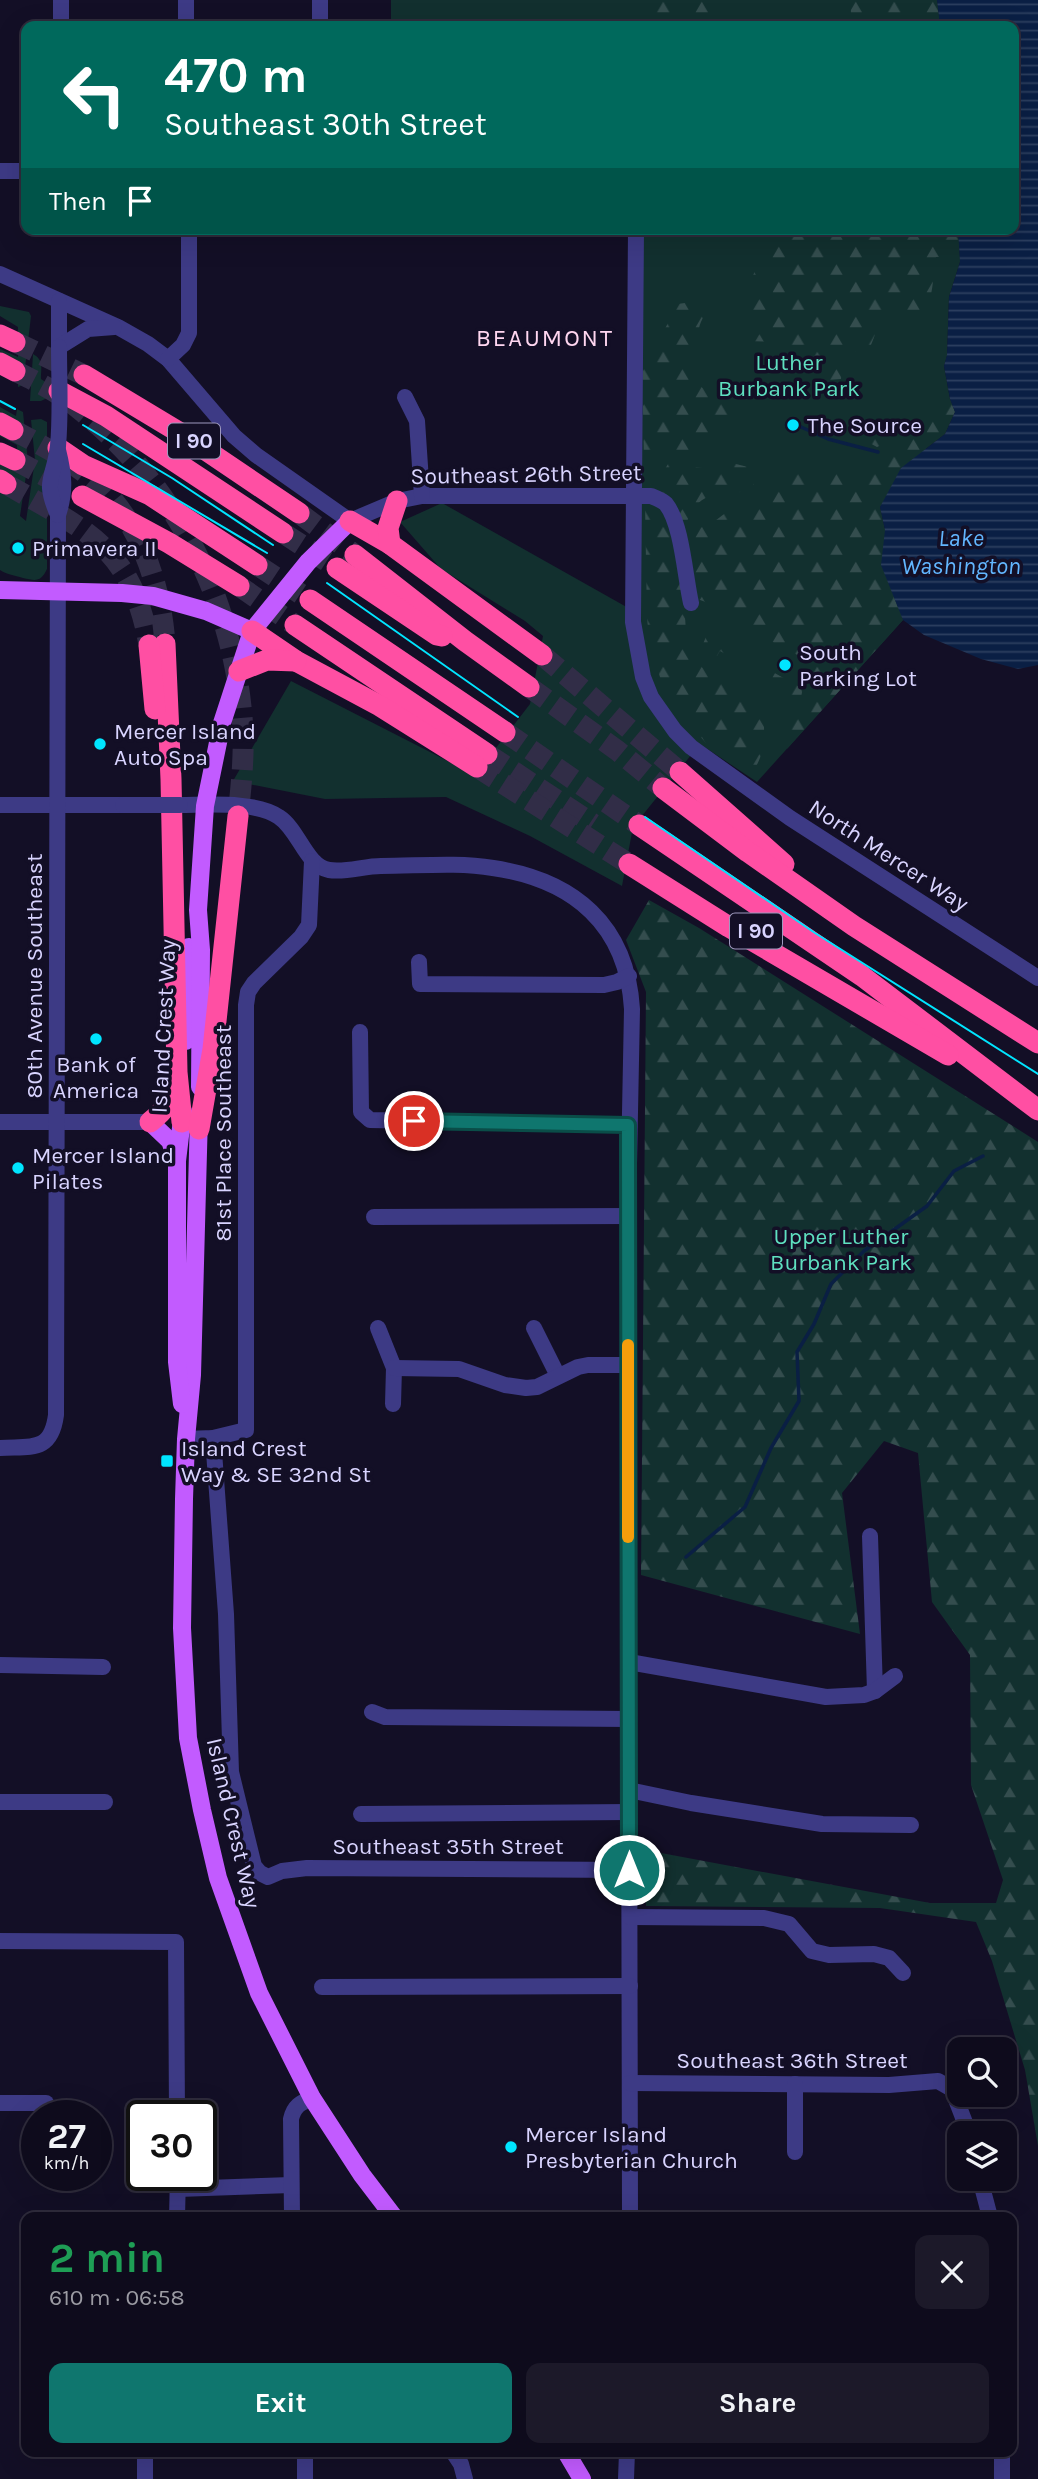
<!DOCTYPE html>
<meta charset="utf-8">
<style>
:root{--surface:#0e0b1c;--page:#1c1929;--text:#f1f3f6;--muted:#9b9ba3;--line:#2e2b3b;--accent:#0f766e}
body{margin:0;font-family:Karla,sans-serif;background:var(--page);color:var(--text);height:100vh;display:flex;flex-direction:column;font-size:26px;white-space:nowrap}
*{box-sizing:border-box;margin:0}
p{font-size:23px;color:var(--muted)}
.icon{flex:none;width:38px;height:38px;fill:none;stroke:currentColor;stroke-width:2;stroke-linecap:round;stroke-linejoin:round}
.map{position:relative;flex:1;overflow:hidden}
.details{position:absolute;left:21px;top:2212px;width:996px;height:245px;display:flex;flex-direction:column;background:var(--surface);border-radius:14px;box-shadow:0 7px 28px #0002,0 0 0 2px var(--line)}
.details>*{flex:none}
.guide{position:absolute;left:21px;top:21px;width:998px;height:214px;border-radius:14px;box-shadow:0 7px 28px #0002,0 0 0 2px var(--line);background:#00695c;color:#fff;overflow:hidden}
.controls{position:absolute;left:947px;top:2037px;display:grid;gap:14px}
.controls a{display:grid;place-items:center;width:70px;height:70px;border-radius:14px;background:var(--surface);box-shadow:0 7px 28px #0002,0 0 0 2px var(--line);font-size:35px}
.speed{position:absolute;left:21px;top:2100px;display:flex;gap:14px;font-size:35px;font-weight:700;text-align:center}
.speed>*{display:grid;place-content:center;width:91px;height:91px;border-radius:50%;background:var(--surface);box-shadow:0 7px 28px #0002,0 0 0 2px var(--line);line-height:1}
.speed small{font-size:18px;font-weight:400}
.speed .limit{border:4px solid #111;border-radius:10px;background:#fff;color:#111}
.pin{position:absolute;display:grid;place-items:center;width:60px;height:60px;color:#fff;margin:-30px;border:4px solid #fff;border-radius:50%;box-shadow:0 2px 7px #0007}
.me{position:absolute;width:77px;margin:-38px;rotate:0deg;stroke-linejoin:round;filter:drop-shadow(0 0 5px #0008)}
.turn{display:flex;align-items:center;gap:24px;height:147px;padding:0 28px;font-size:32px}
.turn .icon{width:91px;height:91px;stroke-width:2.5}
.turn b{display:block;font-size:49px;line-height:60px}
.then{display:flex;align-items:center;height:66px;padding:0 28px;background:#0003;gap:14px;font-size:26px}
.round{display:grid;place-items:center;flex:none;width:74px;height:74px;border-radius:14px;background:var(--page)}
.summary{display:flex;align-items:center;justify-content:space-between;height:119px;padding:0 28px}
h1{font-size:42px;font-weight:700;line-height:52px;color:#1e9e55}
.primary-button{display:flex;gap:14px;margin-top:auto;padding:14px 28px}
.primary-button a{flex:1;height:80px;border-radius:14px;background:var(--accent);color:#fff;font-size:28px;font-weight:700;line-height:80px;text-align:center}
.primary-button a+a{background:var(--page);color:var(--text)}
.map>svg:first-child{display:block}
</style>
<div class="map">
<svg width="1038" height="2479" viewBox="0 0 1038 2479">
<defs>
<pattern id="forest-firs" width="22" height="20" patternUnits="userSpaceOnUse" patternTransform="scale(1.75)"><rect width="22" height="20" fill="#12302f"/><path d="M5 1l3.5 6h-7zM16 11l3.5 6h-7z" fill="#344d4e"/></pattern>
<pattern id="water-rules" width="6" height="5" patternUnits="userSpaceOnUse" patternTransform="scale(1.75)"><rect width="6" height="5" fill="#0a1f44"/><path d="M0 2.5h6" fill="none" stroke="#2d3f60"/></pattern>
</defs>
<rect width="100%" height="100%" fill="#130f26"/>
<g fill="#12302f">
<path d="M391,0H937L940,26H391Z"/>
<path d="M643,229H958L960,262L949,297L947,356L944,366L950,399L955,412L880,507L903,620L757,782L700,744L633,827L622,886L530,836L446,797L325,799L233,781L291,681L475,775L530,704L543,636L525,621L441,569L400,522L442,503L639,614Z"/>
<path d="M0,306L29,312L31,316L23,385L18,387V381L0,374V349L18,357V327L0,316Z"/>
<path d="M33,354C44,360 41,368 41,379L47,383V398L41,401H30Z"/>
<path d="M0,407L16,416L17,409L23,412L28,462L20,516L26,521L35,460L31,420L41,419L47,422V569C41,582 36,581 23,578C14,575 8,575 0,570V464L18,472L17,445L0,436Z"/>
</g>
<g fill="url(#forest-firs)">
<path d="M642,0H740L726,19L716,26H641Z"/>
<path d="M850,0H937L940,26H874L872,11L869,12L863,22L856,23L851,13Z"/>
<path d="M766,229H958L960,262L948,257H936C933,277 933,298 924,317L910,318L888,309C878,319 876,336 869,349C847,350 844,359 841,379L830,380L813,358L803,367C789,362 784,357 782,342L746,341L751,306V270L754,271L767,300L773,292L762,258L768,233Z"/>
<path d="M693,302L705,306C705,318 701,319 699,328C693,345 695,365 695,382L707,391H725L730,402L731,422L713,436L700,438L689,453V466L709,469L736,464L748,467L754,486C738,499 710,487 696,506C690,512 687,523 682,531L685,545L696,529L711,524L728,511L755,502L780,480L788,467L819,483L836,467C852,483 870,471 888,465L892,452L886,443L877,447L864,440L862,424L889,417L902,431L917,430L927,415L950,399L955,412L945,434L901,468L880,507L885,530L881,565L903,620L787,749L794,715L811,711L819,686L807,660L732,621C718,608 704,598 684,597L686,634L685,648C703,675 735,689 763,705C764,729 768,755 750,774L706,743L678,711L664,689L650,647L647,618L645,503L653,477L661,476L668,464L670,453L663,452L656,462H644L642,359C658,343 668,325 677,304Z"/>
<path d="M710,627L726,637L724,645L798,686L804,680L801,698L792,702L784,696L791,691L720,651L717,656L703,644Z"/>
<path d="M649,900L699,928L1038,1142V2146L1025,2070L992,1961L976,1922L880,1908L646,1906L645,1850L930,1903H996L1003,1880L971,1785L970,1655L932,1602L918,1453L884,1441L842,1493L860,1634L641,1575L646,992L626,940Z"/>
</g>
<path fill="url(#water-rules)" d="M937,0H1038V665L1018,669L981,659L924,635L903,620L881,565L885,530L880,507L901,468L945,434L955,412L950,399L944,366L947,355L949,297L960,262L958,229H1013V26H940Z"/>
<g fill="none" stroke-linecap="round" stroke-linejoin="round">
<g stroke="#0a1f44" stroke-width="3.5">
<path d="M793,425L796,424L794,422L790,424L796,427V421H790L789,426L792,428L801,427L828,439L878,452"/>
<path d="M686,1557L745,1507L771,1448L799,1401L797,1352L814,1324L831,1284L864,1251L927,1206L954,1171L983,1156"/>
</g>
<g stroke="#312d47" stroke-width="21" stroke-dasharray="21 10" stroke-linecap="butt">
<path d="M15,342L84,375"/>
<path d="M15,371C37,382 60,393 79,409C179,488 236,605 243,731C244,759 241,788 238,816"/>
<path d="M13,430C39,444 67,458 91,478C139,518 161,584 165,644"/>
<path d="M15,460L69,489"/>
<path d="M6,484C85,530 132,546 149,645"/>
<path d="M299,513L355,555"/>
<path d="M283,533L337,568"/>
<path d="M257,565L310,600"/>
<path d="M239,586L295,625"/>
<path d="M542,655L680,772"/>
<path d="M529,687L618,751L663,788"/>
<path d="M505,732L639,825"/>
<path d="M487,754L593,824"/>
<path d="M477,767L629,864"/>
</g>
<g stroke="#3d3a85" stroke-width="16">
<path d="M61,0V26"/>
<path d="M186,0V26"/>
<path d="M320,26V0"/>
<path d="M0,171H26"/>
<path d="M636,229L633,622L643,677L651,697L675,731L691,747L790,818L1038,978"/>
<path d="M0,274L118,327L148,344L168,359L234,436L256,455L350,521L397,501L422,496H651C656,498 662,500 666,504C682,524 685,577 691,603"/>
<path d="M59,301V347"/>
<path d="M59,347L88,329L114,327"/>
<path d="M168,359L183,345L189,333V229"/>
<path d="M405,397L417,421L422,496"/>
<path d="M0,805H123"/>
<path d="M180,805C208,805 256,801 279,817C299,830 306,866 329,870C345,873 364,866 381,866C418,866 457,862 493,868C574,880 627,925 632,1009L628,1216L630,2217"/>
<path d="M419,962L420,984L604,985L617,982L629,976"/>
<path d="M360,1032L361,1112L370,1120L628,1125"/>
<path d="M0,1122H150"/>
<path d="M374,1217L628,1216"/>
<path d="M378,1328L394,1368L393,1404"/>
<path d="M534,1328L558,1376"/>
<path d="M394,1368L459,1369L505,1385L526,1388L537,1387L578,1367L588,1365H628"/>
<path d="M213,1438L226,1614L231,1772L254,1866L260,1873L268,1877L282,1871L307,1868L629,1870"/>
<path d="M186,1439L213,1438L246,1430V1005L248,992L254,983L301,937L309,925L312,861"/>
<path d="M0,1448C31,1446 51,1453 56,1415L58,515"/>
<path d="M870,1536L875,1691"/>
<path d="M629,1662L826,1697L864,1695L875,1691L895,1676"/>
<path d="M0,1665L103,1667"/>
<path d="M372,1712L385,1717L629,1719"/>
<path d="M629,1790L691,1803L822,1824L911,1825"/>
<path d="M0,1802H105"/>
<path d="M361,1814L629,1812"/>
<path d="M630,1917L764,1918L789,1924L812,1951L829,1955L874,1954L889,1958L903,1973"/>
<path d="M0,1941L176,1942L177,2116"/>
<path d="M322,1987L630,1986"/>
<path d="M630,2083L889,2085L938,2081L952,2089L969,2133"/>
<path d="M795,2084V2152"/>
<path d="M0,2103H46"/>
<path d="M980,2179L990,2217"/>
<path d="M178,2189L291,2185"/>
<path d="M177,2217L178,2175"/>
<path d="M292,2217L291,2119C294,2106 300,2103 312,2098"/>
<path d="M145,2452V2479"/>
<path d="M305,2452V2479"/>
<path d="M453,2452L461,2464L465,2479"/>
<path d="M626,2479L627,2452"/>
<path d="M1002,2479V2452"/>
</g>
<g stroke="#c25bff" stroke-width="18">
<path d="M0,590L122,593L153,596L206,611L252,631"/>
<path d="M186,1041L189,947"/>
<path d="M200,1087L201,950L198,910L205,806L222,723L252,631L308,562L350,521"/>
<path d="M199,1115L192,1375L186,1439L184,1499L182,1628L188,1738L202,1810L218,1878L259,1993L312,2098L362,2175L394,2217"/>
<path d="M150,1122L170,1141L176,1157"/>
<path d="M182,1404L177,1362V1161L183,1111"/>
<path d="M566,2452L582,2479"/>
</g>
<g stroke="#ff4fa3" stroke-width="21">
<path d="M0,335L15,342"/>
<path d="M0,363L15,371"/>
<path d="M84,375L182,434L299,513"/>
<path d="M59,391L106,416L283,533"/>
<path d="M0,423L13,430"/>
<path d="M58,448L83,465L150,495L257,565"/>
<path d="M0,453L15,460"/>
<path d="M0,480L6,484"/>
<path d="M82,496L169,543L239,586"/>
<path d="M350,521L390,544L542,655"/>
<path d="M390,544L388,528L397,501"/>
<path d="M355,555L465,641L529,687"/>
<path d="M337,568L437,635L442,636"/>
<path d="M310,600L505,732"/>
<path d="M295,625L487,754"/>
<path d="M252,631L296,661L380,706L477,767"/>
<path d="M165,644L171,779L177,1072L182,1122"/>
<path d="M149,645L155,709"/>
<path d="M239,671L267,660L296,661"/>
<path d="M680,772L784,864"/>
<path d="M663,788L748,852L854,926L1038,1043"/>
<path d="M639,825L862,976L1038,1110"/>
<path d="M629,864L729,927L948,1055"/>
<path d="M150,1122C165,1110 172,1101 175,1081"/>
<path d="M199,1129L213,1049L238,816"/>
</g>
<g stroke="#00e5ff" stroke-width="2">
<path d="M0,401L15,409"/>
<path d="M83,425L172,478L273,545"/>
<path d="M83,444L267,553"/>
<path d="M327,583L518,717"/>
<path d="M645,817L815,933L1038,1074"/>
</g>
<g stroke="#3d3a85" stroke-width="16">
<path d="M58,450C64,474 66,491 58,515"/>
<path d="M58,515C42,479 54,480 58,446C61,414 59,380 59,347"/>
<path d="M123,805H180"/>
</g>
</g>
<g fill="none" stroke-linecap="round" stroke-linejoin="round">
<g stroke="#0a4d48" stroke-width="18">
<path id="route" d="M414,1121L628,1125L629,1870"/>
</g>
<use href="#route" stroke="#0f766e" stroke-width="12"/>
<path stroke="#f59e0b" stroke-width="12" d="M628,1345V1537"/>
</g>
<g fill="#00e5ff" stroke="#130f26" stroke-width="2.5">
<circle cx="793" cy="425" r="7"/>
<circle cx="18" cy="548" r="7"/>
<circle cx="785" cy="665" r="7"/>
<circle cx="100" cy="744" r="7"/>
<circle cx="96" cy="1039" r="7"/>
<circle cx="18" cy="1168" r="7"/>
<rect x="160" y="1454" width="14" height="14" rx="3.5"/>
<circle cx="511" cy="2147" r="7"/>
</g>
<g text-anchor="middle" stroke-width="7" stroke-linejoin="round" paint-order="stroke">
<g fill="#130f26" stroke="#9e99be" stroke-width="2">
<rect x="168" y="423.5" width="52" height="35" rx="5"/>
<rect x="730" y="913.5" width="52" height="35" rx="5"/>
</g>
<g font-size="21" font-weight="bold" fill="#d9d4ff">
<text x="194" y="448">I 90</text>
<text x="756" y="938">I 90</text>
</g>
<g font-size="23" fill="#5fe0c0" stroke="#130f26">
<text x="789" y="370">Luther<tspan x="789" dy="26">Burbank Park</tspan></text>
<text x="841" y="1244">Upper Luther<tspan x="841" dy="26">Burbank Park</tspan></text>
</g>
<g font-size="23" fill="#d9d4ff" stroke="#130f26" text-anchor="start">
<text x="807" y="433">The Source</text>
<text x="32" y="556">Primavera II</text>
<text x="799" y="660">South<tspan x="799" dy="26">Parking Lot</tspan></text>
<text x="114" y="739">Mercer Island<tspan x="114" dy="26">Auto Spa</tspan></text>
<text x="96" y="1072" text-anchor="middle">Bank of<tspan x="96" dy="26">America</tspan></text>
<text x="32" y="1163">Mercer Island<tspan x="32" dy="26">Pilates</tspan></text>
<text x="181" y="1456">Island Crest<tspan x="181" dy="26">Way &amp; SE 32nd St</tspan></text>
<text x="525" y="2142">Mercer Island<tspan x="525" dy="26">Presbyterian Church</tspan></text>
</g>
<g font-size="23" fill="#d9d4ff" stroke="#130f26">
<text transform="translate(526 474) rotate(-1)" y="8">Southeast 26th Street</text>
<text transform="translate(889 855) rotate(33)" y="8">North Mercer Way</text>
<text transform="translate(34 976) rotate(-90)" y="8">80th Avenue Southeast</text>
<text transform="translate(163 1026) rotate(-87)" y="8">Island Crest Way</text>
<text transform="translate(223 1133) rotate(-90)" y="8">81st Place Southeast</text>
<text transform="translate(234 1823) rotate(77)" y="8">Island Crest Way</text>
<text x="448" y="1854">Southeast 35th Street</text>
<text x="792" y="2068">Southeast 36th Street</text>
</g>
<g font-size="24" letter-spacing="2" fill="#ffd6f0" stroke="#130f26">
<text x="545" y="346">BEAUMONT</text>
</g>
<g font-size="24" font-style="italic" fill="#62b6ff" stroke="#130f26">
<text x="961" y="546">Lake<tspan x="961" dy="28">Washington</tspan></text>
</g>
</g>
</svg>
<div class="controls">
<a><svg class="icon" aria-label="search" viewBox="0 0 24 24"><circle cx="10" cy="10" r="6"/><path d="M15 15l6 6"/></svg></a>
<a><svg class="icon" aria-label="layers" viewBox="0 0 24 24"><path d="M12 4l9 5-9 5-9-5zM3 14l9 5 9-5"/></svg></a>
</div>
<div class="speed"><div>27<small>km/h</small></div><div class="limit">30</div></div>
<div class="pin" style="left:414px;top:1121px;background:#d93025"><svg class="icon" aria-label="arrive" viewBox="0 0 24 24"><path d="M6 21V4h12l-3 4 3 4H6"/></svg></div>
<svg class="me" style="left:629px;top:1870px" viewBox="-20 -20 40 40"><circle r="17" fill="#0f766e" stroke="#fff" stroke-width="3"/><path d="M0-11L8 9 0 5-8 9z" fill="#fff"/></svg>
<div class="guide">
<div class="turn"><svg class="icon" aria-label="left" viewBox="0 0 24 24"><path d="M17 20v-9H6M10 6l-5 5 5 5"/></svg><div><b>470 m</b>Southeast 30th Street</div></div>
<div class="then">Then<svg class="icon" aria-label="arrive" viewBox="0 0 24 24"><path d="M6 21V4h12l-3 4 3 4H6"/></svg></div>
</div>
<section class="details">
<div class="summary"><div><h1>2 min</h1><p>610 m · 06:58</p></div><a class="round"><svg class="icon" aria-label="close" viewBox="0 0 24 24"><path d="M6 6l12 12M18 6L6 18"/></svg></a></div>
<div class="primary-button"><a>Exit</a><a>Share</a></div>
</section>
</div>
